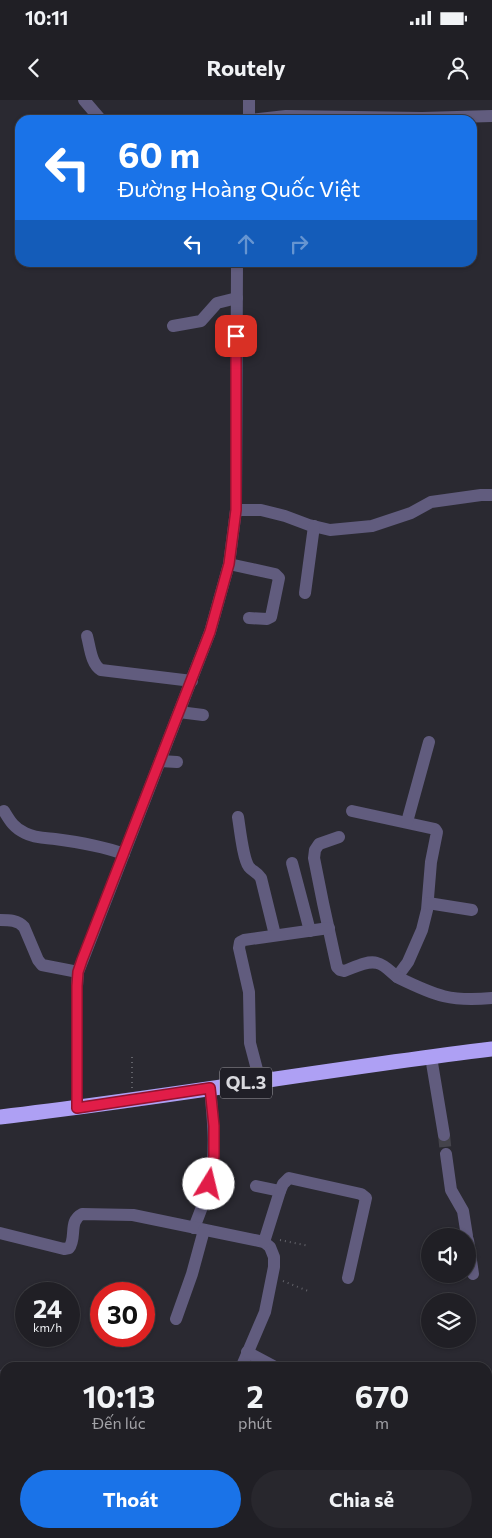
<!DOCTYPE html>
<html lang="vi">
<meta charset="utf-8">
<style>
:root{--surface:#201f25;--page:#28272d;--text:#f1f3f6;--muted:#a2a2a7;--line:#3d3d42;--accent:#1a73e8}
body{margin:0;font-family:Commissioner,sans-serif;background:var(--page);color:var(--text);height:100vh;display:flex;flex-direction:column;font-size:19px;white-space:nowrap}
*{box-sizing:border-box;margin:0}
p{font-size:16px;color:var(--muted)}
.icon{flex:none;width:28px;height:28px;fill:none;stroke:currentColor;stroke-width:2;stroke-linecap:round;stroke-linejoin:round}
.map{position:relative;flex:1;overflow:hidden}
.details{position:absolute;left:0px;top:1262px;width:492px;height:176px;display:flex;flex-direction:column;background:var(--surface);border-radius:15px 15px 0 0;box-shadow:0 1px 4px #0004,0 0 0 1px var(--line)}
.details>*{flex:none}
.top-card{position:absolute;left:15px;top:15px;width:462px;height:152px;border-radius:15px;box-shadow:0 1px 4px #0004,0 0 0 1px var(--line);background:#1a73e8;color:#fff;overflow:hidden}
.controls{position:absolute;left:421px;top:1128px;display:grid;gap:10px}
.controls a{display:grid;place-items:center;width:55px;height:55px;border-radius:50%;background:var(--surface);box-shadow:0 1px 4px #0004,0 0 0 1px var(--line);font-size:25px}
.speed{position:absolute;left:15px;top:1182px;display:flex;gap:10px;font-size:25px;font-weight:700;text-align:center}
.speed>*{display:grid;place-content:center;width:65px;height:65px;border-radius:50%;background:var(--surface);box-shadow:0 1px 4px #0004,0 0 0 1px var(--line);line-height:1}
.speed small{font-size:12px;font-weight:400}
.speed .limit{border:8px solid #d22;background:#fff;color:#111}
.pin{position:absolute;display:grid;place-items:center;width:42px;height:42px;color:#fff;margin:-21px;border-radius:10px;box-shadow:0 2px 8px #0006}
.me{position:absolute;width:55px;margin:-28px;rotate:9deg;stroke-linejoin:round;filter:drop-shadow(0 0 4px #0008)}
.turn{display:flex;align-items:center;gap:18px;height:105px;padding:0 20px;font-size:22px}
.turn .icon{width:65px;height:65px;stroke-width:2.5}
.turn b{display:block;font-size:35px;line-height:42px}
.lanes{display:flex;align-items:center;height:48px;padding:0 20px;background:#0003;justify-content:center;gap:25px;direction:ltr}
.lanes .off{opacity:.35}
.eta{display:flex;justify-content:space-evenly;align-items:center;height:85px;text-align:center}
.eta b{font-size:30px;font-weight:700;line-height:35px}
.button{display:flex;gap:10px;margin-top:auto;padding:10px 20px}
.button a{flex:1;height:58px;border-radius:30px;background:var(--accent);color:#fff;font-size:20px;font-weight:700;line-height:58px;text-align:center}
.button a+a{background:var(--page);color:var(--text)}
.status{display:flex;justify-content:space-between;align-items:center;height:35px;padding:0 25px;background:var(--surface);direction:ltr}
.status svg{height:14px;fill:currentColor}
header{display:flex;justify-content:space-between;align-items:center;height:65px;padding:0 20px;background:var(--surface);font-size:22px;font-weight:700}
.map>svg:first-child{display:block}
</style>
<div class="status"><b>10:11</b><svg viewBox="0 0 49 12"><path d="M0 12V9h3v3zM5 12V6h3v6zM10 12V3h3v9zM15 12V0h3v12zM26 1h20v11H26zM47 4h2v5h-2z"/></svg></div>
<header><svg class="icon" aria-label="back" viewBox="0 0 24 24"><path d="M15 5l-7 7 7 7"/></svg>Routely<svg class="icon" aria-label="person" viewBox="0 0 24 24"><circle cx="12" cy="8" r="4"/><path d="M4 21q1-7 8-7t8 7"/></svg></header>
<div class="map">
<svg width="492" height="1438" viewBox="0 0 492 1438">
<rect width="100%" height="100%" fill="#2a2931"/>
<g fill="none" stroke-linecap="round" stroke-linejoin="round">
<path stroke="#44434b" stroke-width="12" stroke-dasharray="12 6" stroke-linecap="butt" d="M444,1035L446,1054"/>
<g stroke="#626269" stroke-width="2" stroke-dasharray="1 4" stroke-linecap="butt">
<path d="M132,988V955"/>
<path d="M280,1140L309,1146"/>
<path d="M283,1181L308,1191"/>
</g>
<g stroke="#615c7e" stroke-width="12">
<path d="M84,0L101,20"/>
<path d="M249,0V20"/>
<path d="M249,20L286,16L422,18L492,16"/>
<path d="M173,226L201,221L217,203L237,198"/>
<path d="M236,410H261L285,416L309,425L330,430L372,426L411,413L431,402L481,395H492"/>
<path d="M229,464L275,474L279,478L271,517L267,519L249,518"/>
<path d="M305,493L314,426"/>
<path d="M87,536C90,547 91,564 101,570L192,581"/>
<path d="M179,612L203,615"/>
<path d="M160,661L177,662"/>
<path d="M4,711C10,721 14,728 25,733C34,738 45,738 55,739C78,742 102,746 124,754"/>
<path d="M352,711L435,729L437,732L431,762L427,810L422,830L408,862L397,877"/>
<path d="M238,717C240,729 243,759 249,767C252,771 257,772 261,778L275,835"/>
<path d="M407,722L429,642"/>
<path d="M339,737L319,744L315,750L314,758L323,803L337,867L340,870L344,871C353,868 367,860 377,863C386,865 392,874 399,878C436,896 451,902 492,898"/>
<path d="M292,763L310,831"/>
<path d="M428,803L472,810"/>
<path d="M0,820C9,820 18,820 24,827L38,860L42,865L78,872"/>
<path d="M431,957L444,1035"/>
<path d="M260,981L250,943L249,892L239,848L240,842L244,840L329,828"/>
<path d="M77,1008V886L78,872L210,532L229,464L236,410L237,162"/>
<path d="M446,1054L451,1090L463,1111L467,1136"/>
<path d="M256,1086L280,1091"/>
<path d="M194,1128C199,1114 206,1099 209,1084C217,1053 213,1020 210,988"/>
<path d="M0,1133L64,1149L69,1148C77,1138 68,1121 82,1114L133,1115L264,1142L270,1147L274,1157V1167L265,1212L241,1268"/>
<path d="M468,1140L473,1174"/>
<path d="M264,1142L280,1091L283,1084L289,1078L361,1094L366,1098L348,1178"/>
<path d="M176,1219L192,1174L204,1130"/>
<path d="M247,1252L277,1268"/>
<path d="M0,1276L5,1275"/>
<path d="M0,1421L5,1429"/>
<path d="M488,1424L492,1412"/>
<path d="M481,1438L483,1434"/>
</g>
<path stroke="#aea0f4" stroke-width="15" d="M0,1017C164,998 328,969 492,949"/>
</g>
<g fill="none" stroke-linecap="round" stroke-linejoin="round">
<g stroke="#92132f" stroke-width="12">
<path id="route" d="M209,1084L214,1056V1026L210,988L77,1008V886L78,872L82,860L210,532L229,464L236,410V236"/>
</g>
<use href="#route" stroke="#e11d48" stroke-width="9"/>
</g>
<g text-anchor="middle" stroke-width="5" stroke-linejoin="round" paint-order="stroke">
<rect fill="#201f27" stroke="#a2a1a7" stroke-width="1" x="220" y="967.5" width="52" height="31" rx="4"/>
<g font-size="18" font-weight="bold" fill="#d9d9de">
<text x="246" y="989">QL.3</text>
</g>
</g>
</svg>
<div class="controls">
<a><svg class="icon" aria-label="sound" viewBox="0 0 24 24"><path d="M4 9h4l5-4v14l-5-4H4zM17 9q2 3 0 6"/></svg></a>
<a><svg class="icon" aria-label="layers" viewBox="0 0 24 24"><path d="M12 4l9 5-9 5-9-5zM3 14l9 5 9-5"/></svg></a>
</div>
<div class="speed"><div>24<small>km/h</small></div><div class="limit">30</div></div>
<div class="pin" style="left:236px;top:236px;background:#d93025"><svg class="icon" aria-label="arrive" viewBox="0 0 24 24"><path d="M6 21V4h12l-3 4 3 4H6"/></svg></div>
<svg class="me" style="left:209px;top:1084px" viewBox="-20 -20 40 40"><circle r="19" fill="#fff"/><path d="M0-13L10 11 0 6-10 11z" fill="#e11d48"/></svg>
<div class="top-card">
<div class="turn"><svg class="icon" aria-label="left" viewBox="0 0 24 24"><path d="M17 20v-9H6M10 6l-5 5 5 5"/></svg><div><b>60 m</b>Đường Hoàng Quốc Việt</div></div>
<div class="lanes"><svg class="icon" aria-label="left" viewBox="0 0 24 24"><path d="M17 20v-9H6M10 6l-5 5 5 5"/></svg><svg class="icon off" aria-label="ahead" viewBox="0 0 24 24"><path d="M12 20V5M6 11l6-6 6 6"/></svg><svg class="icon off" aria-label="right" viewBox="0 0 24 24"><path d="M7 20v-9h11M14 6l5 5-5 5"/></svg></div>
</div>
<section class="details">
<div class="eta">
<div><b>10:13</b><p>Đến lúc</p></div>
<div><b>2</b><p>phút</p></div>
<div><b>670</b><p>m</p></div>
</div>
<div class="button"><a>Thoát</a><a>Chia sẻ</a></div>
</section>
</div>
